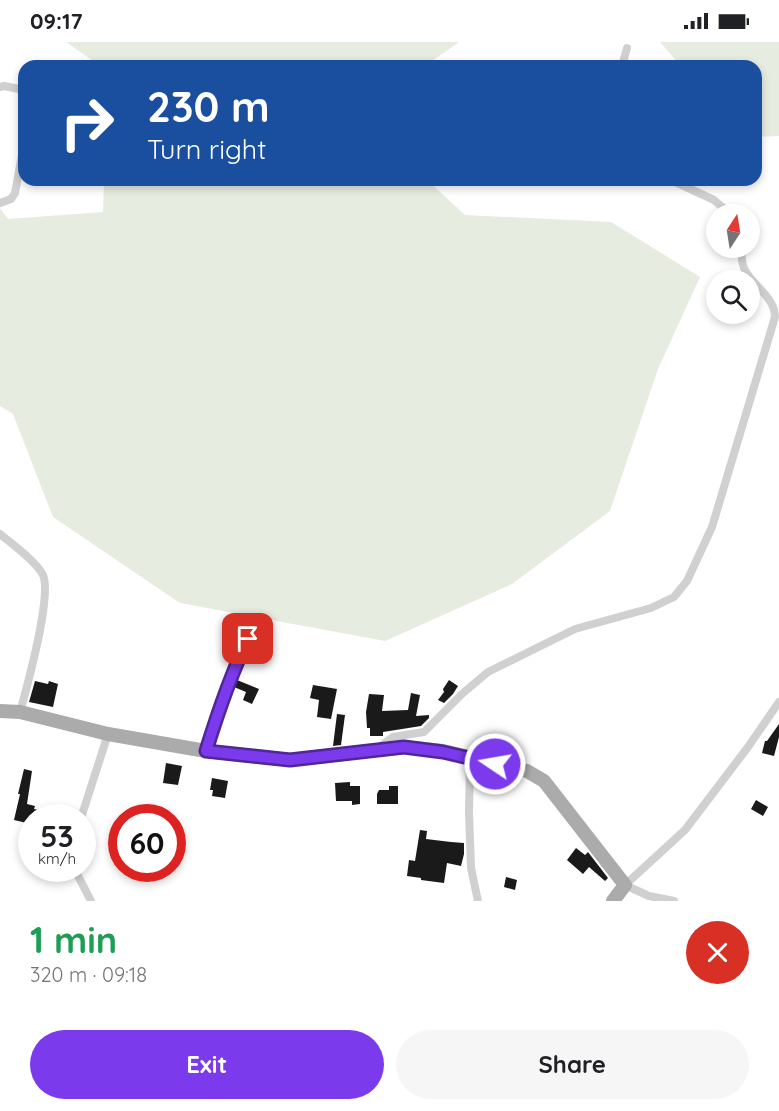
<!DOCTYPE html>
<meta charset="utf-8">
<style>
:root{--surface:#fff;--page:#f6f6f6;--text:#202124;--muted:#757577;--accent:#7c3aed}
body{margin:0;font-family:Quicksand,sans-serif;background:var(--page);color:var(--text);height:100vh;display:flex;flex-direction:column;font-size:22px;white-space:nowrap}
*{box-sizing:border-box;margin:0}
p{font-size:20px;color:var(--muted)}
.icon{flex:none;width:33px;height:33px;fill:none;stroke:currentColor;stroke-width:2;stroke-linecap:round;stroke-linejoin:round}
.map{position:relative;height:859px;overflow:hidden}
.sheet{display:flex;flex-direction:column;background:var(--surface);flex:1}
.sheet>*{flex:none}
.hud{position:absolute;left:18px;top:18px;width:744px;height:126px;border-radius:18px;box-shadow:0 3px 9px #0003;background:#1a4fa0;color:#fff;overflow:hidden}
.needle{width:39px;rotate:12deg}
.buttons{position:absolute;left:706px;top:162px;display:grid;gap:12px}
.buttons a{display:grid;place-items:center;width:54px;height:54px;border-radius:50%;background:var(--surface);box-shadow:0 3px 9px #0003;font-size:30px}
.speed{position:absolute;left:18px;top:762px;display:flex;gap:12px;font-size:30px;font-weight:700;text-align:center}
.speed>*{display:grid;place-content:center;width:78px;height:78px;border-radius:50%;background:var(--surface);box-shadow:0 3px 9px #0003;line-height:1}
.speed small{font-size:15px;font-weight:400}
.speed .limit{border:9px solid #d22;background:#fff;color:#111}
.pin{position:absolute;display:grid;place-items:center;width:51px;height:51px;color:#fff;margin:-26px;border-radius:12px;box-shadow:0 3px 9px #0006}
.me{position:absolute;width:66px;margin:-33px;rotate:282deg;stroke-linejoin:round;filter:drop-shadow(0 0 4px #0008)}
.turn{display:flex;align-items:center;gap:21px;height:126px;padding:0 30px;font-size:27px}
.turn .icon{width:78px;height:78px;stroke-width:2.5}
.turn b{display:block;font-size:42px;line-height:51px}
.round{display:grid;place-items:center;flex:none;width:63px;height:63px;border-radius:32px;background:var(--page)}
.overview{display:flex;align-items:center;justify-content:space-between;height:102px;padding:0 30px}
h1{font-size:36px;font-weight:700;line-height:45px;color:#1e9e55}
.button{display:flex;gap:12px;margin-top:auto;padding:12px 30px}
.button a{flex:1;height:69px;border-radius:36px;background:var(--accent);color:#fff;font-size:24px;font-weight:700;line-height:69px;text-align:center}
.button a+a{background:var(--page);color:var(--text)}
.status{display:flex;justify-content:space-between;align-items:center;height:42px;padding:0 30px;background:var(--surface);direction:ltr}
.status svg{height:16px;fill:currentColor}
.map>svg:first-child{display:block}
</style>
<div class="status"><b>09:17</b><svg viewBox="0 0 49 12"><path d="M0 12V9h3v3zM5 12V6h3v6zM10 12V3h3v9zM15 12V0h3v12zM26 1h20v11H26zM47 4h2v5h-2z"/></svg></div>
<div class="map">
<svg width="779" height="859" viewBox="0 0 779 859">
<rect width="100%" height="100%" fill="#fff"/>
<g fill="#e6ecdf">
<path d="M66,0H459L425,24H100Z"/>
<path d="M660,0H779V94L756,95V24H681Z"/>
<path d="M104,138H427L465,173L611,180L700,235L658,327L610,469L512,542L385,599L180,561L53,475L13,372L0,364V166L8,177L103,170Z"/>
</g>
<g fill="#1a1a1a">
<path d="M237,638L259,647L252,662L243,658L246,650L234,645Z"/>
<path d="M449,638L458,644L453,652L444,661L438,658L444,650L443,647Z"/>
<path d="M35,639L48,642L49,639L58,642L53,665L29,660Z"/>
<path d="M313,643L337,647L331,677L317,675L319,658L310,656Z"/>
<path d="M411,651L420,653L416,674L429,673V676L421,684L383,690V694H370V686H367L366,670L369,652L384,653L382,669L408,668Z"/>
<path d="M337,672L345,673L341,703L333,704Z"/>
<path d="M779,682V695L774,714L762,711L765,699H767Z"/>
<path d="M166,721L182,724L178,743L163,741Z"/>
<path d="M24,727L32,729L27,762L35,764L34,767L55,772L57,766L71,769L69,776H32L31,782L14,778L20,752H18Z"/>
<path d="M212,736L228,739L225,756L212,754L213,748H210Z"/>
<path d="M350,740V744H360V762L352,763V759H336L335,741Z"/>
<path d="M389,744H398V762H377V752L379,748H389Z"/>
<path d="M756,758L768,765L763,774L751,767Z"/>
<path d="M420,788L427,789L426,797L451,800L464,801V812L461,824L447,821L444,841L421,838V836L407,834L409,818L415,819Z"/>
<path d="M576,806L585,813L588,810L608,836L605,839L589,825L583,832L567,818Z"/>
<path d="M506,835L517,838L515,848L504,845Z"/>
</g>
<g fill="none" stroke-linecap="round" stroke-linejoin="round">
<g stroke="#d0d0d0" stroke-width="8">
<path d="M622,24L627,6"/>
<path d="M0,45L4,44L24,48"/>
<path d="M671,138L714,158L730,172"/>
<path d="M0,161L11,157L15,151L24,102"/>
<path d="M0,492C12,502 37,520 43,533C52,554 27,645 20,670"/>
<path d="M378,706L393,695L424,690L463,651L488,630L575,587L651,566L674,555L687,539L712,485L775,275C775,256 755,245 746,230C741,223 742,214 741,206"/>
<path d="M206,709C218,669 230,635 248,597"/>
<path d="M470,717L469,771L471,826L478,859"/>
<path d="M81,776L108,692"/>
<path d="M74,826L91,859"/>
<path d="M674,859L649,854L625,843L685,788L748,705L779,660"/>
</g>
<path stroke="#ababab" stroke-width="14" d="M0,669L20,670L108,692L206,709L290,718L404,705L443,709L527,729L544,739L625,843L613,859"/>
</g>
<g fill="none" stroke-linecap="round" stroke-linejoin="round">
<g stroke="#51269a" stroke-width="15">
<path id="route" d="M248,597C230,634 218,670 206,709L290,718L404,705L443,710L495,722"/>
</g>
<use href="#route" stroke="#7c3aed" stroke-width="10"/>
</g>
</svg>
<div class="buttons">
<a><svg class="needle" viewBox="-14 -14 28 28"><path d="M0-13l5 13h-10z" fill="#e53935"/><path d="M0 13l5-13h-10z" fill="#757577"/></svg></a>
<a><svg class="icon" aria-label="search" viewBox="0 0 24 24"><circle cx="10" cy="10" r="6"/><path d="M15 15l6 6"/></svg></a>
</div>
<div class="speed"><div>53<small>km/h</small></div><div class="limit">60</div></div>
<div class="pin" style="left:248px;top:597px;background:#d93025"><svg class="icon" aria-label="arrive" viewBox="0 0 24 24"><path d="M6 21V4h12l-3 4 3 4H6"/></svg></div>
<svg class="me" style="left:495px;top:722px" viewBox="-20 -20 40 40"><circle r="17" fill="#7c3aed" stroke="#fff" stroke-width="3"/><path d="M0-11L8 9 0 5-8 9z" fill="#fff"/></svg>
<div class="hud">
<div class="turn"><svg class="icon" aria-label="right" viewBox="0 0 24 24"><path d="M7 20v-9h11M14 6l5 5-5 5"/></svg><div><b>230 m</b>Turn right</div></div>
</div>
</div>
<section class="sheet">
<div class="overview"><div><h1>1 min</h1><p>320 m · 09:18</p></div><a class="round" style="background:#d93025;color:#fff"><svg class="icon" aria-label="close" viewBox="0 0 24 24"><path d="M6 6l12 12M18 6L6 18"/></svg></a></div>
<div class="button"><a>Exit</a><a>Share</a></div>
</section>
